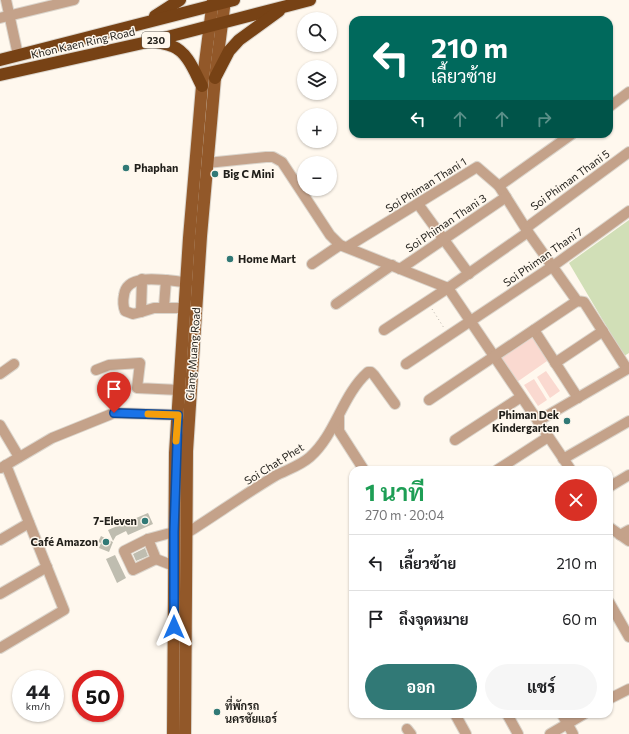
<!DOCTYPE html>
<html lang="th">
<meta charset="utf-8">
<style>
:root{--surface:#fff;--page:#f6f6f6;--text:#202124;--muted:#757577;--line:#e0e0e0;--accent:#317976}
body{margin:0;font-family:Commissioner,Sarabun,sans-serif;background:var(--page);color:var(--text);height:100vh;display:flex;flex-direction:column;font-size:15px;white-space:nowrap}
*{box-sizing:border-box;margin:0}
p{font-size:13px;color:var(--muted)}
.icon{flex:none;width:22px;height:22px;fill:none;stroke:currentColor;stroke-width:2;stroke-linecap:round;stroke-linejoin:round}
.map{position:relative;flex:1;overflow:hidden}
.sheet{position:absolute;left:349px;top:466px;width:264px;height:252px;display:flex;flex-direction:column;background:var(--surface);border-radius:12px;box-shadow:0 1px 3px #0004}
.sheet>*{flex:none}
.top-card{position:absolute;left:349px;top:16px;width:264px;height:122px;border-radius:12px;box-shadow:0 1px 3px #0004;background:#00695c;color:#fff;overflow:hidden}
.buttons{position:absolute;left:297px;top:12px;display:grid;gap:8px}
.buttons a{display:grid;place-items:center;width:40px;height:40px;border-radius:50%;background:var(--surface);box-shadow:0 1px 3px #0004;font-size:20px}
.speed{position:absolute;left:12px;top:670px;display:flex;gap:8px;font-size:20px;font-weight:700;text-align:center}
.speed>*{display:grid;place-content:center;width:52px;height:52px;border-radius:50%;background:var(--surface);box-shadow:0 1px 3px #0004;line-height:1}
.speed small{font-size:10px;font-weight:400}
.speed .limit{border:6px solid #d22;background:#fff;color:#111}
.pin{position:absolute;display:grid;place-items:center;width:34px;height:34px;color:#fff;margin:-41px -17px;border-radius:50% 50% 50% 0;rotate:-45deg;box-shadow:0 0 4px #0007}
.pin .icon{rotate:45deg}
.me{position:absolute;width:44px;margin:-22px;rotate:0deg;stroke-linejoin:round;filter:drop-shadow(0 0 3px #0008)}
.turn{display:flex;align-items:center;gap:14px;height:84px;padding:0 16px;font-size:18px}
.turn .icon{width:52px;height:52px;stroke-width:2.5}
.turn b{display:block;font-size:28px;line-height:34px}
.lanes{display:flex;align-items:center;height:38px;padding:0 16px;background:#0003;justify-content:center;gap:20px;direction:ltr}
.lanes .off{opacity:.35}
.round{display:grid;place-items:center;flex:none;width:42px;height:42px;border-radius:21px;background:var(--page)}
.headline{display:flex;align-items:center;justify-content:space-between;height:68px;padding:0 16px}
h1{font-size:24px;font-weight:700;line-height:30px;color:#1e9e55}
.button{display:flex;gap:8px;margin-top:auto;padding:8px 16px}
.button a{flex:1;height:46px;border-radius:24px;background:var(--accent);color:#fff;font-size:16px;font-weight:700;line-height:46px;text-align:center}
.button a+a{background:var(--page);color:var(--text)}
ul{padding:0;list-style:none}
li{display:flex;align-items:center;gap:12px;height:56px;padding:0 16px;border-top:1px solid var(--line)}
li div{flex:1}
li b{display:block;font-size:15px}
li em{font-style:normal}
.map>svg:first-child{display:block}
</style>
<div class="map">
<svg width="629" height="734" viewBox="0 0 629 734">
<rect width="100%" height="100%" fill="#fff8ee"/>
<g fill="#fad9d0">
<path d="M533,335L550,359L517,382L500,357Z"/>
<path d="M546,371L560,391L550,398L537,377Z"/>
<path d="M534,379L547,400L538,406L524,385Z"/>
</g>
<path fill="#d1dfb7" d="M629,220V353L624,356L569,263Z"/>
<g fill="#bfbdb0">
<path d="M148,513L153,524L128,535L126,531L116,536L113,541L108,530Z"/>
<path d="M101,536L113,542L109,552L99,548L101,543L98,542Z"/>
<path d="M145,548L148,556L136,561L133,554Z"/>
<path d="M115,555L126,578L117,583L106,559Z"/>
</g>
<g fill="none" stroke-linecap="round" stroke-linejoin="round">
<g stroke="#dbd5cc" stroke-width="12">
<g id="minor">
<path d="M6,0L18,55"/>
<path d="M0,18L74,0"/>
<path d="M609,107L629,92"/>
<path d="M207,163L266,157H273L282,162L330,235L340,245L448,288L571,470"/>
<path d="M499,186L528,232L577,301L584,302L627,369"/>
<path d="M418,204L469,274"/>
<path d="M526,228L629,152"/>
<path d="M347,247L477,167L499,186L572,134"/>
<path d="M312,264L340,245"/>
<path d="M400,269L506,197"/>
<path d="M142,279L141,312L154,308H184"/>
<path d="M336,304L392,265"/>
<path d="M164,307L166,280"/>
<path d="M141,312L133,314L125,311C123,306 123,300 124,295C127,271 169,281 186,282"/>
<path d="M384,330L448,288L528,232"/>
<path d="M534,330L578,398"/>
<path d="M555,363L603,331"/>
<path d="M406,364L553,266L629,211"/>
<path d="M96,370L109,365L140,363L137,388L179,390"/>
<path d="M0,374L14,364"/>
<path d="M429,400L577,301"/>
<path d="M339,417V431L364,470"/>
<path d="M538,421L629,368"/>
<path d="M0,425L19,457"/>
<path d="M455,440L521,397"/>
<path d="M563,459L629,421"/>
<path d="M1,468L52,438L114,413L178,415"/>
<path d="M497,470L548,437"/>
<path d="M609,487L629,475"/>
<path d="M609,527L629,541"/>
<path d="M187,533C217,514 245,494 275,476C286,470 300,466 310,457C336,434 342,395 368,372H371L374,375L395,404"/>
<path d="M620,535L629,530"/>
<path d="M148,539L156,559L174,566"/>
<path d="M0,540L29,523"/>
<path d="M156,559L133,570L124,551L148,539L174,532"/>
<path d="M0,594L47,567"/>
<path d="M609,602L629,637"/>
<path d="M0,648L64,610L6,465"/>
<path d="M609,699L629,689"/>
<path d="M455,714L466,734"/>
<path d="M507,714L518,734"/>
<path d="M562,714L573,734"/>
<path d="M407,729L411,734"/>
<path d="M550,734L584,714"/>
</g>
</g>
<g stroke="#dbd5cc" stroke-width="14">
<g id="major">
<path d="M173,734L175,453L189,238L202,86L213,0"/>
<path d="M185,734L187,451L201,236L215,78L225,0"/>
</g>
</g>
<g stroke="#dbd5cc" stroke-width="14">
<g id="highway">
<path d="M155,16L180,0"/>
<path d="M154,41C160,43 166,44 172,46C188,52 195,73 202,86"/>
<path d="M0,60L234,0"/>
<path d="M0,75L152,41L310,0"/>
<path d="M215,78L229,51L239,40L279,11"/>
</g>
</g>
<path stroke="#bab5ac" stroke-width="1" stroke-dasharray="1 3" stroke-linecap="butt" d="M432,309L444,328"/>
<use href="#minor" stroke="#c4a28a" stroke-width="10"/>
<use href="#major" stroke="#925829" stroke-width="12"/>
<use href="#highway" stroke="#774215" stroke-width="12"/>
</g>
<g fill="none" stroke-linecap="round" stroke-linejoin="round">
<g stroke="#114b97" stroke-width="10">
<path id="route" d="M114,413L178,415L174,532V627"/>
</g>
<use href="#route" stroke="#1a73e8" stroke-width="7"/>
<path stroke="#f59e0b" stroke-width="7" d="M148,414L178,415L176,441"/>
</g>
<g fill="#317976" stroke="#fff8ee" stroke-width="1.5">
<circle cx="126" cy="168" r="4"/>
<circle cx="215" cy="174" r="4"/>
<circle cx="230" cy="259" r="4"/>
<circle cx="567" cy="421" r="4"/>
<circle cx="145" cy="521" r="4"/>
<circle cx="106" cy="542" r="4"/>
<circle cx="217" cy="712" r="4"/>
</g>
<g text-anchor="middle" stroke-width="3" stroke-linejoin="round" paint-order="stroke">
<rect fill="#fff8ee" stroke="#64605a" stroke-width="1" x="142" y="32" width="28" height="16" rx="3"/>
<g font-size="10" font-weight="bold" fill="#211f1a">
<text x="156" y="44">230</text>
</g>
<g font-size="11" fill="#211f1a" stroke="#fff8ee">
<text transform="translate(83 43) rotate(-13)" y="4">Khon Kaen Ring Road</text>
<text transform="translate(570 180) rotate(-36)" y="4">Soi Phiman Thani 5</text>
<text transform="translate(426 185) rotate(-32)" y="4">Soi Phiman Thani 1</text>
<text transform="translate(446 223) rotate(-34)" y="4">Soi Phiman Thani 3</text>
<text transform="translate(543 257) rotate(-35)" y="4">Soi Phiman Thani 7</text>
<text transform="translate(193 354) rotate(-86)" y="4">Glang Muang Road</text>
<text transform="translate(274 464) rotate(-32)" y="4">Soi Chat Phet</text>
</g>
<g font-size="11" font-weight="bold" fill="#211f1a" stroke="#fff8ee" text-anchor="start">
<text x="134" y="172">Phaphan</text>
<text x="223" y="178">Big C Mini</text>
<text x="238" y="263">Home Mart</text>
<text x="559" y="419" text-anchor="end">Phiman Dek<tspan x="559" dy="13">Kindergarten</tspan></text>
<text x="137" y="525" text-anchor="end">7-Eleven</text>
<text x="98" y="546" text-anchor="end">Café Amazon</text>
<text x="225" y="710">ที่พักรถ<tspan x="225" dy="13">นครชัยแอร์</tspan></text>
</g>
</g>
</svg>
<div class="buttons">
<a><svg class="icon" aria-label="search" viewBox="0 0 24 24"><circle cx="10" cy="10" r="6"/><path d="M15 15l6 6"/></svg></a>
<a><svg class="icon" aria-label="layers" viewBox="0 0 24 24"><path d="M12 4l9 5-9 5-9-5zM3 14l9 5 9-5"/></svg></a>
<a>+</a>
<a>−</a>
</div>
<div class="speed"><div>44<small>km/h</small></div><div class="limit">50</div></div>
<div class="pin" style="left:114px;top:413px;background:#d93025"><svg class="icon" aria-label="arrive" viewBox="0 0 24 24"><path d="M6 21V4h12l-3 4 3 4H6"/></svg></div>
<svg class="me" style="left:174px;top:627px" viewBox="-20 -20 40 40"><path d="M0-17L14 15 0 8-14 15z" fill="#1a73e8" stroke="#fff" stroke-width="4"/></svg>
<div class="top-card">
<div class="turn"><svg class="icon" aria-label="left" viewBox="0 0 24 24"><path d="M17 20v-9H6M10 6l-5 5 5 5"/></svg><div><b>210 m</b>เลี้ยวซ้าย</div></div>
<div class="lanes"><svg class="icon" aria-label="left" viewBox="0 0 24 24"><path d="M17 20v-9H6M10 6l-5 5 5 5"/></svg><svg class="icon off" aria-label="ahead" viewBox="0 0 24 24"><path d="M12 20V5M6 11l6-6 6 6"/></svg><svg class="icon off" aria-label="ahead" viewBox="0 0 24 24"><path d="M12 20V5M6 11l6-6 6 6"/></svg><svg class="icon off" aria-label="right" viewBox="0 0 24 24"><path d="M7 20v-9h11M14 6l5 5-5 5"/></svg></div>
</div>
<section class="sheet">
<div class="headline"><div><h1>1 นาที</h1><p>270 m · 20:04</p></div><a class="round" style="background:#d93025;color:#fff"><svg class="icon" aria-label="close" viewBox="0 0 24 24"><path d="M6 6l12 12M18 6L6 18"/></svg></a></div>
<ul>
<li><svg class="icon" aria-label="left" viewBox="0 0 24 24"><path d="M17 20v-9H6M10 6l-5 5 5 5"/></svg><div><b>เลี้ยวซ้าย</b></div><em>210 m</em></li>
<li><svg class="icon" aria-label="arrive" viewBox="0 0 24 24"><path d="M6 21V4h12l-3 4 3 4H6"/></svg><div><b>ถึงจุดหมาย</b></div><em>60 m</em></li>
</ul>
<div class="button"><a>ออก</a><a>แชร์</a></div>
</section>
</div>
